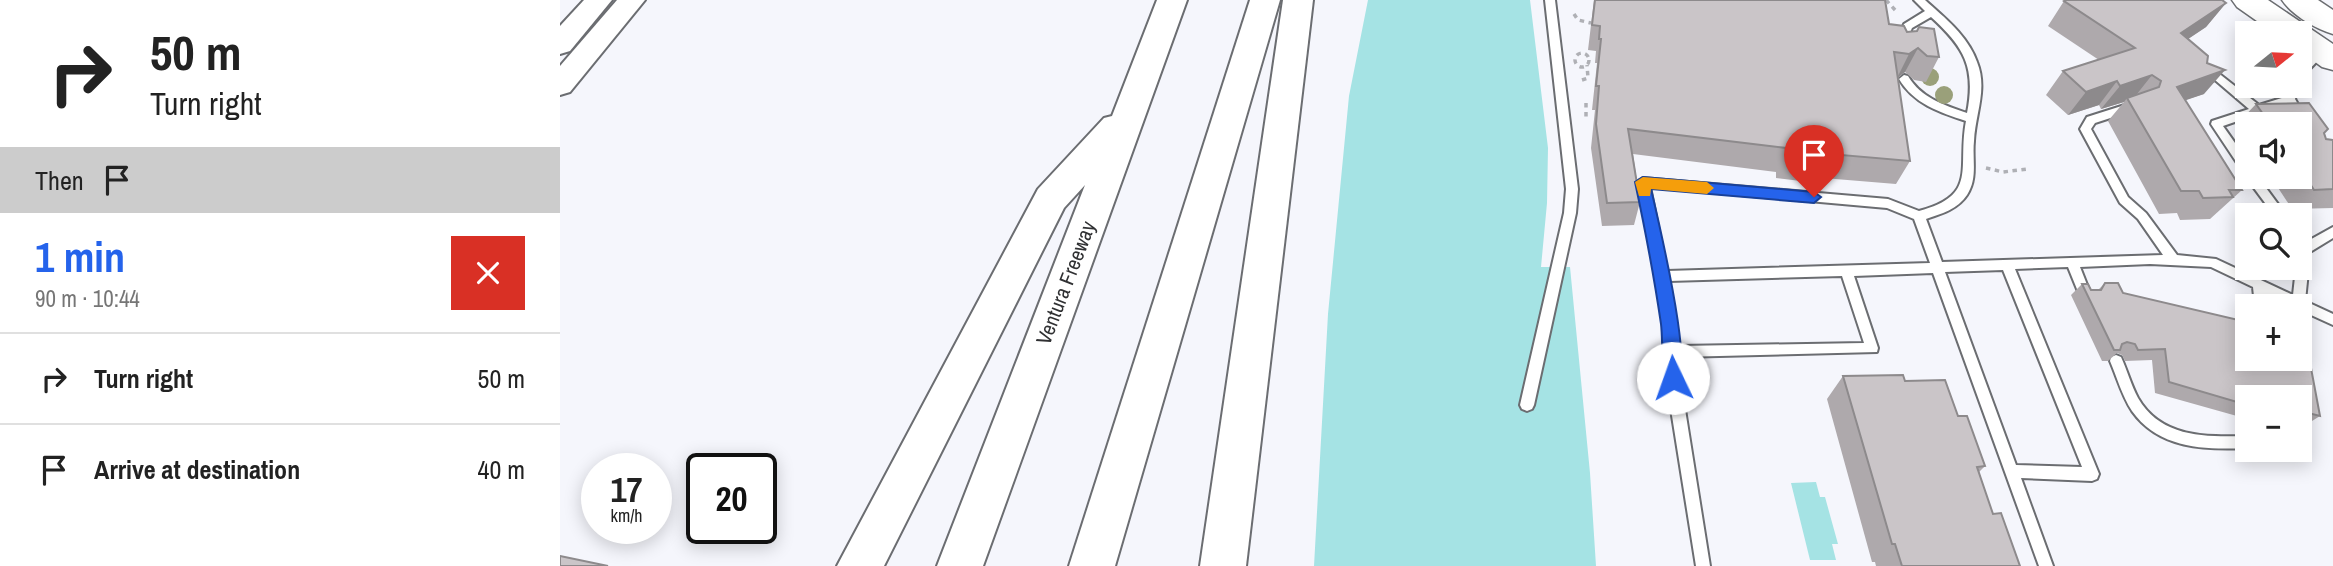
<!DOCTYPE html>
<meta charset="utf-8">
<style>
:root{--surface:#fff;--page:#f2f2f2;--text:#222;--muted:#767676;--line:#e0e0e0;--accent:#2563eb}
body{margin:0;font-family:"Archivo Narrow",sans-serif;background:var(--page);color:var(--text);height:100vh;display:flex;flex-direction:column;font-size:26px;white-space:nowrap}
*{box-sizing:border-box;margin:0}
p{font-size:23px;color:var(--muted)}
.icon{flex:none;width:38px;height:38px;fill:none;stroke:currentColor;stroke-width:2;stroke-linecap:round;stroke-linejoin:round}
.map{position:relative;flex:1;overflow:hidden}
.details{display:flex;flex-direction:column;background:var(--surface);width:560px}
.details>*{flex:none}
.top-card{background:#fff;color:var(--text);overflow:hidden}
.needle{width:46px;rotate:72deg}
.controls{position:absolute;left:1675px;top:21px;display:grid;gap:14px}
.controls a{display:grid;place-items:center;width:77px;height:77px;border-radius:0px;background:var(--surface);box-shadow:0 4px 18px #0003;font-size:35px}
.speed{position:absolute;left:21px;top:453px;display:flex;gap:14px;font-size:35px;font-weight:700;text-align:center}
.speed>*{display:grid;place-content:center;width:91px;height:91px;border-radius:50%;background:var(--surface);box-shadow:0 4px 18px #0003;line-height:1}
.speed small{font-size:18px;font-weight:400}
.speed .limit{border:4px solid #111;border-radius:10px;background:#fff;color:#111}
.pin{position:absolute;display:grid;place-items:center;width:60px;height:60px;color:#fff;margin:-72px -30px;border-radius:50% 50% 50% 0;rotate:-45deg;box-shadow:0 0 7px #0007}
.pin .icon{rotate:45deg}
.me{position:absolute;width:77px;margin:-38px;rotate:357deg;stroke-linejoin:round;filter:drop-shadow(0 0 5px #0008)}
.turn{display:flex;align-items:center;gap:24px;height:147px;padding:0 35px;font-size:32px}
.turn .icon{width:91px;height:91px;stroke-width:2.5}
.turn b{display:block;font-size:49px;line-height:60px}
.then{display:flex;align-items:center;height:66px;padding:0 35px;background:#0003;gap:14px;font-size:26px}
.round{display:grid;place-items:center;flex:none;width:74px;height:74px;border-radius:0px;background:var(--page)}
.headline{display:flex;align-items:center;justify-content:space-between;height:119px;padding:0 35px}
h1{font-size:42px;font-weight:800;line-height:52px;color:var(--accent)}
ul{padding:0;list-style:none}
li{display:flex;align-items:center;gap:21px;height:91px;padding:0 35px;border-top:2px solid var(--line)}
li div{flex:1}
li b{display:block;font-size:26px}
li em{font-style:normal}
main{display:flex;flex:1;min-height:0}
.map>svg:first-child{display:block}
</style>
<main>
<section class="details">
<div class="top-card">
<div class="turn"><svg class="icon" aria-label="right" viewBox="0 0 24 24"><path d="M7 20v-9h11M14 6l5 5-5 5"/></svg><div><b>50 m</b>Turn right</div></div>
<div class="then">Then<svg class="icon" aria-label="arrive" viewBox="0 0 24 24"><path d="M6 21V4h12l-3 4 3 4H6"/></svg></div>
</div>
<div class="headline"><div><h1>1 min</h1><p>90 m · 10:44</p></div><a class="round" style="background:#d93025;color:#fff"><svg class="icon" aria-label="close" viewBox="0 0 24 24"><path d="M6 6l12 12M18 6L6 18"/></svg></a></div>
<ul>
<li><svg class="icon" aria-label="right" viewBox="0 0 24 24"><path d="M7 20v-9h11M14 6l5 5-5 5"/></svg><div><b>Turn right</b></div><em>50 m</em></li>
<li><svg class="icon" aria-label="arrive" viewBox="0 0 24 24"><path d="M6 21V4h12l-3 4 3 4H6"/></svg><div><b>Arrive at destination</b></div><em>40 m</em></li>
</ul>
</section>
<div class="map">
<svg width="1773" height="566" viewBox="0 0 1773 566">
<rect width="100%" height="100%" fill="#f5f6fc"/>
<g fill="#a5e3e4">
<path d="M808,0H970L988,148L987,203L981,267H1010L1030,473L1036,566H754L768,314L789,96Z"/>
<path d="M1256,482L1260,497H1265L1278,544H1272L1276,560H1250L1231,483Z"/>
</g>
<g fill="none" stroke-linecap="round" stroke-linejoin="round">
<g stroke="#6b6d71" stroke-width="4">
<g id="service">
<path d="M985,0H995L1018,189L1016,213L974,405L972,409L967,411L962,409L960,405L1004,213L1006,189Z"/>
<path d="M1354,0H1365C1385,18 1408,36 1417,62C1428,89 1415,115 1414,141C1412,160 1418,178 1407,195C1398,209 1381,214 1366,219L1382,262L1603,255L1578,219L1560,203L1520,129L1527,117L1571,103L1575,104L1576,107L1575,110L1535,123L1531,129L1568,197L1586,213L1617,255L1656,259L1733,295L1736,268H1740V238L1746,242L1773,227V238L1750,252L1745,301L1773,314V325L1740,310V306H1732L1706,294L1707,306H1695L1693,287L1651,267L1590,264L1520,267L1531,295L1529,299H1521L1508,267L1455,269L1539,474L1537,479L1532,481L1461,478L1493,566H1479L1373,273L1294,276L1318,348L1317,352L1119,357L1120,378L1150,566H1136L1106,378C1107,312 1090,246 1077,182L1083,178L1328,199L1359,211C1419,195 1397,168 1406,121C1379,112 1354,104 1339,79L1344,75L1348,76C1361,98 1384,105 1407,113C1416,67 1404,47 1371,17L1352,28L1345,44H1337L1336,42L1344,24L1365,11ZM1090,187L1327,208L1354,219L1370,263L1107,271ZM1443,270L1522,467L1456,465L1385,272ZM1282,276L1304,343L1119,346L1109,281Z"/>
<path d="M1761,46L1765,47V53L1744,75L1740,76V66L1757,47Z"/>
<path d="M1657,72L1699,105L1725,97L1728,86H1738L1735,99L1739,106L1738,109H1730L1727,104L1663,126L1687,160V173L1683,172L1651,124L1652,121L1689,109L1655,80L1645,84L1640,80L1641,77Z"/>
<path d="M1687,176L1698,177L1726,215H1714L1688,180Z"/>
<path d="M1556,355L1561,357C1567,370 1571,385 1578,398C1601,438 1646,437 1687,436V448C1645,450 1599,449 1572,411C1562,396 1557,377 1550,361L1551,357Z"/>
</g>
</g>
<g stroke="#6b6d71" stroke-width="4">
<g id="tertiary">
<path d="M24,0H52L10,51L0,54V26Z"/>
<path d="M57,0H85L10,92L0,95V66Z"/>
</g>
</g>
<g stroke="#6b6d71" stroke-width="3">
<g id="secondary">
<path d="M1672,0H1708L1773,44V70L1762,67L1740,51V33H1714L1677,7Z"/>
<path d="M1722,0H1758L1773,10V34C1756,29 1732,15 1722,0Z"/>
</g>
</g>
<g stroke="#6b6d71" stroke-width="4">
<g id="motorway">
<path d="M597,0H627L423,566H377L525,185L504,208L324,566H277L478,189L544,118L552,116Z"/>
<path d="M690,0H720L555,566H509Z"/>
<path d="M723,0H753L686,566H640Z"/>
</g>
</g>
<g stroke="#afb0b5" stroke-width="3.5" stroke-dasharray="4.5 4.5" stroke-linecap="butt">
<path d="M1326,0L1336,11"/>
<path d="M1014,14L1018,20L1031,23"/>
<circle cx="1022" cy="60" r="7"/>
<path d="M1022,80L1028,78L1027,65"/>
<path d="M1026,103V121"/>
<path d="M1426,168L1443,172L1467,169"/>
</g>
<use href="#service" fill="#fff" fill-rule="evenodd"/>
<use href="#tertiary" fill="#fff" fill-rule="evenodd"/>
<use href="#secondary" fill="#fff" fill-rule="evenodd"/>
<use href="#motorway" fill="#fff" fill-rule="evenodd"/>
</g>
<g fill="#9aa07a">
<circle cx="1370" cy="77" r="9"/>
<circle cx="1384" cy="95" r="9"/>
</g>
<g fill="#aea9ac">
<path d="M1034,0H1325L1329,24L1347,32L1379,57L1366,82L1354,80L1345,72L1338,78L1350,161L1336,184L1251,177L1249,182L1216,178V172L1073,154L1080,202L1074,225L1042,226L1031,148L1035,110H1032L1037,63H1035L1036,51L1028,50Z"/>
<path d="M1504,1L1666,3L1646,27L1628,39L1644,94L1625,100L1682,190L1650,219L1620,220L1617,213L1599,214L1548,121L1564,102L1541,109L1539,105L1508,115L1486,95L1503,71L1539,60L1488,26Z"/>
<path d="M1696,104L1764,133L1766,139L1773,140V208L1732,209L1711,177H1740V124H1687V141L1676,125Z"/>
<path d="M1545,283H1558L1563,293L1687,322V359H1740V335L1745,336L1760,416L1744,426L1740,425V397H1687V416L1684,418L1595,393L1592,360L1565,361L1562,355L1557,353L1548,361H1542L1511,295L1522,284H1528L1531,290H1538Z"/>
<path d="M1283,376L1345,381L1398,416L1425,466L1419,472L1433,514L1460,566H1316L1315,562H1312L1267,399Z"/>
</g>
<g fill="#8d8a8c">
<path d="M1666,3L1646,27L1601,57L1621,33Z"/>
<path d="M1358,48L1345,72L1337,78L1349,54Z"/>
<path d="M1665,70L1644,94L1597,110L1617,87Z"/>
<path d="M1592,75L1573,99L1567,98L1564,102L1541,109L1560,86Z"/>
<path d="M1557,81L1539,105L1508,115L1526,92Z"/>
</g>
<g fill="#cac5c8" stroke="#8d8a8c" stroke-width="2">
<path d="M1035,0H1325L1329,24L1344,26L1347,32L1357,31L1359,27L1374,29L1379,57L1367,56L1358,48L1349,54L1334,52L1350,161L1259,153L1260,159L1226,155V148L1068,129L1080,202L1047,203L1036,124L1039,86H1036L1041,39H1039L1040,26L1032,25Z"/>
<path d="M1506,0H1662L1666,3L1621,33L1648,56L1647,63L1665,70L1617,87L1682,190H1669L1673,197L1643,198L1639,191H1621L1567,98L1599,87L1601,81L1592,75L1560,86L1557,81L1526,92L1503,71L1575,48L1504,1Z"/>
<path d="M1749,103L1768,129L1764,133L1766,139L1773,140V189L1754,190L1740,168V124H1710L1696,104Z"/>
<path d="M1545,283H1558L1563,293L1687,322V359H1740V335L1745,336L1760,416L1740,411V397H1687V405L1609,382L1605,349L1578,350L1575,344L1567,342L1562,344L1560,350H1554L1522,284H1528L1531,290H1541Z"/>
<path d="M1343,375L1345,381L1385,380L1398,416H1407L1425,466L1417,467L1433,514L1441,513L1460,566H1342L1335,544H1332L1283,376Z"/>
<path d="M0,556L48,566H0Z"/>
</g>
<path fill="#2563eb" stroke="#184099" stroke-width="2" d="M1083,177L1254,192L1261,197L1254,203L1091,189C1099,223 1131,358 1119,383L1113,386L1107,383C1101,370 1103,340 1101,324C1094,276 1085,229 1075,182Z"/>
<path fill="#f59e0b" d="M1083,177L1147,182L1154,188L1147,194L1091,189L1090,196H1079L1075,182Z"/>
<g text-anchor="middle" stroke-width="7" stroke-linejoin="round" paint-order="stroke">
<g font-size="21" fill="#303133" stroke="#fff">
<text transform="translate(506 283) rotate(-69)" y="7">Ventura Freeway</text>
</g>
</g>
</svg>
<div class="controls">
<a><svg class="needle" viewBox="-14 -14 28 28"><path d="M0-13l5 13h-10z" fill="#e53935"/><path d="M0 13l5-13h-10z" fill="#767676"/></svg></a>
<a><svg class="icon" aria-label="sound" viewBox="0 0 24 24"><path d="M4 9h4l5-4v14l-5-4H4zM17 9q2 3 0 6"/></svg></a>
<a><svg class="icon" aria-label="search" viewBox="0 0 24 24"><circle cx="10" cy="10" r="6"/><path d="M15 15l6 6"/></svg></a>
<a>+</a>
<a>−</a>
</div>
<div class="speed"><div>17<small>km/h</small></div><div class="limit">20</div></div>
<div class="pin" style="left:1254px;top:197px;background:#d93025"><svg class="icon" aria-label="arrive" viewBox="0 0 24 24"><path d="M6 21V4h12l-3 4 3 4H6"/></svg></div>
<svg class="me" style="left:1113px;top:378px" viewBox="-20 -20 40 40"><circle r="19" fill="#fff"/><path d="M0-13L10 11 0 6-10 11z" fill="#2563eb"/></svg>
</div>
</main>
